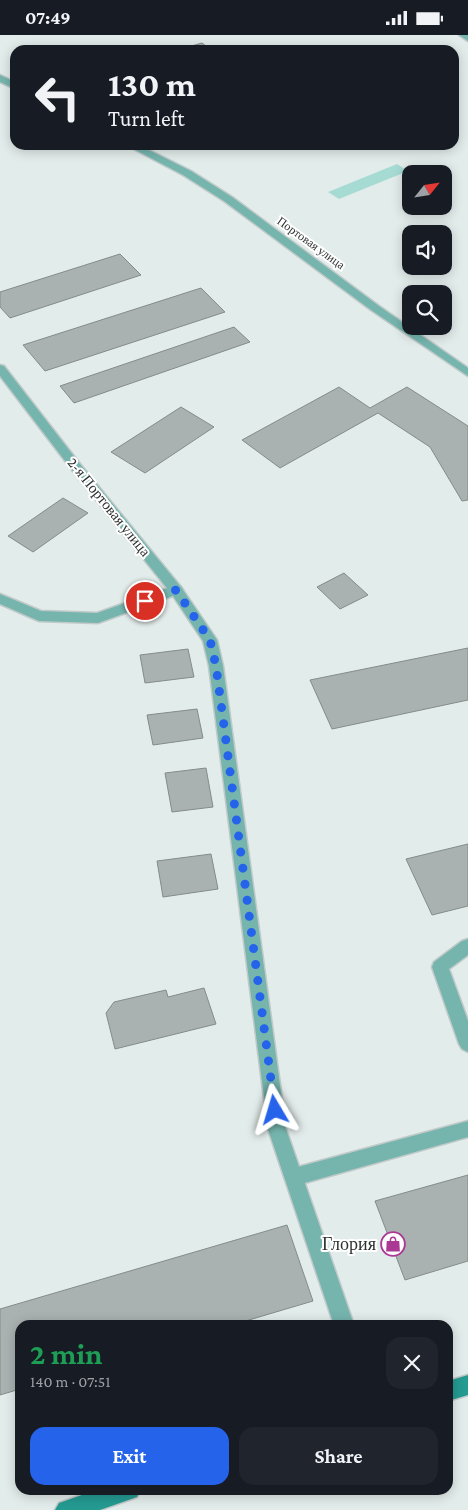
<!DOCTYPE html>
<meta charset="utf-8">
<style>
:root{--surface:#171b24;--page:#20242c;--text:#f1f3f6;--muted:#9ea1a6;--accent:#2563eb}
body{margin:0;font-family:"Crimson Pro",serif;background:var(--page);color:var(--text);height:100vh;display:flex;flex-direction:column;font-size:19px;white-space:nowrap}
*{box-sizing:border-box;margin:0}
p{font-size:16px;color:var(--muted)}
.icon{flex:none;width:28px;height:28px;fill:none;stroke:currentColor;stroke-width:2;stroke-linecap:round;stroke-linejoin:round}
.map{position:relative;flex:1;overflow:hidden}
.panel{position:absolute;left:15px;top:1285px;width:438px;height:175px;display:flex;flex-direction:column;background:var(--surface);border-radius:15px;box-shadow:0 2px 12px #0003}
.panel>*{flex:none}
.guide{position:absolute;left:10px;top:10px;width:449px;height:105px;border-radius:15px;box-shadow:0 2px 12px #0003;background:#171b24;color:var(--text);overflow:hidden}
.needle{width:32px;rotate:60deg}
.tools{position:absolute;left:402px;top:130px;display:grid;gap:10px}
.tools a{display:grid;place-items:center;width:50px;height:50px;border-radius:10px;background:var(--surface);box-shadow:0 2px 12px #0003;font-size:25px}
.pin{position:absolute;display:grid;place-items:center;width:42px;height:42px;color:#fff;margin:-21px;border:2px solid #fff;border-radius:50%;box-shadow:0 1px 5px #0007}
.me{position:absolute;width:55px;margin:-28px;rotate:353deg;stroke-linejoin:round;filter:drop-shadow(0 0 4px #0008)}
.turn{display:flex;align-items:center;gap:18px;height:105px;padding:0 15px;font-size:22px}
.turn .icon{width:65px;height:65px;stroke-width:2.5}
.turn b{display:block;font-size:35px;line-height:42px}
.round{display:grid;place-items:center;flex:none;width:52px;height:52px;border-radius:15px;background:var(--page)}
.summary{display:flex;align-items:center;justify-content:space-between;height:85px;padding:0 15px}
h1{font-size:30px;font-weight:700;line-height:38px;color:#1e9e55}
.button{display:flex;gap:10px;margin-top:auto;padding:10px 15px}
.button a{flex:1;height:58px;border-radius:15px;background:var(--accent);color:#fff;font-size:20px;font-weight:700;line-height:58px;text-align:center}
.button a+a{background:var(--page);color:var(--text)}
.status{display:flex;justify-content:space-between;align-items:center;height:35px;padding:0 25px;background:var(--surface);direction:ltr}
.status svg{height:14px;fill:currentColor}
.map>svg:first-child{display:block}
</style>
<div class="status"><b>07:49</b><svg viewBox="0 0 49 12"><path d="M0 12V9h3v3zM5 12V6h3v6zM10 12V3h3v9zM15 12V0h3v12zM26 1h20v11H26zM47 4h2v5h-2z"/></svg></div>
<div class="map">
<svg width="468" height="1475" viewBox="0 0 468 1475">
<rect width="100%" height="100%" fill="#e2ecea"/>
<path fill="#a6dbd4" d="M397,129L408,136L339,164L328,157Z"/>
<g fill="#aab2b1" stroke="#848c8b">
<path d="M202,8L211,15H192L188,12Z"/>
<path d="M120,219L141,240L10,283L0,272V257Z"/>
<path d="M201,253L225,277L45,336L23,310Z"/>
<path d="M234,292L250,307L74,368L60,351Z"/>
<path d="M339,352L370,373L407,352L468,391V465L462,466L430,412L378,378L280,433L242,405Z"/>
<path d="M181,372L214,392L145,438L111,417Z"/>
<path d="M63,463L88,478L33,517L8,501Z"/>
<path d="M344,538L368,560L340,574L317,552Z"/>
<path d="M468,613V665L332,694L310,645Z"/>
<path d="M188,614L194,642L145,648L140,620Z"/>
<path d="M197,674L203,703L153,710L147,680Z"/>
<path d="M206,733L213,772L172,777L165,738Z"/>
<path d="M468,809V871L432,880L406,824Z"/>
<path d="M211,819L218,854L163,862L157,826Z"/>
<path d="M204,953L216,989L115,1014L106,978L114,967L166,955L168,962Z"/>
<path d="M468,1140V1226L405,1245L375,1166Z"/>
<path d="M287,1190L313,1266L232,1290H20V1354L0,1360V1274Z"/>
</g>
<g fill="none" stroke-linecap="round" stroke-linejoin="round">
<g stroke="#c1cac9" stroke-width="3">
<g id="lane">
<path d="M176,550L181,552L183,555L181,558L98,588L39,586L0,569V559L41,576L97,578Z"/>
<path d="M468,904V920L449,934L468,986V1017L462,1014L459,1009L432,932L434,927L462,906Z"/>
<path d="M468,1086V1102L294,1151L288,1148L285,1142L288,1136L294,1133Z"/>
</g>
</g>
<g stroke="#c1cac9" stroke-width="3">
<g id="street">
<path d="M459,0H468V6Z"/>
<path d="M0,40L15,47V54L0,47Z"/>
<path d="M126,110H139L191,136L232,162L379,271L468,333V341L371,275L224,166L183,140Z"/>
<path d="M0,330L4,331L80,429L181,552L217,605L223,631L286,1094L354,1290H334L268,1094L209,631L203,606L171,558L72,435L0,341Z"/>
</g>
</g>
<g stroke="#c1cac9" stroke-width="3">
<g id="secondary">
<path d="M468,1340V1360L448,1366V1346Z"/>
<path d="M96,1455H140L137,1462L100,1475H55L59,1468Z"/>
</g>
</g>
<use href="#lane" fill="#75b5ae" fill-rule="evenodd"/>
<use href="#street" fill="#75b5ae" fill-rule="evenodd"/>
<use href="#secondary" fill="#249a91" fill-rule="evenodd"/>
</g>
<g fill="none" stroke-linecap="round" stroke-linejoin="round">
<path stroke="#2563eb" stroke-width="9" stroke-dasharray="0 16.2" d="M145,566L176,555L210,605L216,631L275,1075"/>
</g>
<defs>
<g id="shop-ring" transform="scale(1.25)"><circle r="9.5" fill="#fff" stroke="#ab3994" stroke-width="1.5"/><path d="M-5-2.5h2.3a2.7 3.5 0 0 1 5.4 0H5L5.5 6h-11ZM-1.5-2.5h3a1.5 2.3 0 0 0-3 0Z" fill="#ab3994"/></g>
</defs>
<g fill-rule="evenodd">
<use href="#shop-ring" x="393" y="1209"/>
</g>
<g text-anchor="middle" stroke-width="4" stroke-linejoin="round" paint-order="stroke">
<g font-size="12" fill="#2d3130" stroke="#fff">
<text transform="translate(311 208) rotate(36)" y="4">Портовая улица</text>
</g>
<g font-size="15" fill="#2d3130" stroke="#fff">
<text transform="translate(109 472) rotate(51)" y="5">2-я Портовая улица</text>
</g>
<g font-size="18" fill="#2d3130" stroke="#fff" text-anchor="end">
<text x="376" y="1215">Глория</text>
</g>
</g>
</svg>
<div class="tools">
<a><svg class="needle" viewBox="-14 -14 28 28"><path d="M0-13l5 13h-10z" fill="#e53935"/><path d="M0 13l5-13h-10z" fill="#9ea1a6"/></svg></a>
<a><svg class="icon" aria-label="sound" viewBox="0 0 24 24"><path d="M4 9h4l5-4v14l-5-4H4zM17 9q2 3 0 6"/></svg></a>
<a><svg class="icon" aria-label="search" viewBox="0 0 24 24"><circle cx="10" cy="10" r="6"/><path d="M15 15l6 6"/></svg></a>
</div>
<div class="pin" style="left:145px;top:566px;background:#d93025"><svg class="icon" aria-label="arrive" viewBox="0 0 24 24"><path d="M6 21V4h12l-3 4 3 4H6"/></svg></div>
<svg class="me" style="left:275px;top:1075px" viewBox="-20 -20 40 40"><path d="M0-17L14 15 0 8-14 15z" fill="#2563eb" stroke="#fff" stroke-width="4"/></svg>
<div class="guide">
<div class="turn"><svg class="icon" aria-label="left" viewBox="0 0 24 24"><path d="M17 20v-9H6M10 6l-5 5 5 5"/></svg><div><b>130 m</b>Turn left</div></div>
</div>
<section class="panel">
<div class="summary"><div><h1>2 min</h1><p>140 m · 07:51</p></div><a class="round"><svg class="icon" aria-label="close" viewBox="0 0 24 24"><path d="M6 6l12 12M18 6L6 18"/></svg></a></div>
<div class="button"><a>Exit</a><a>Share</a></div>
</section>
</div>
